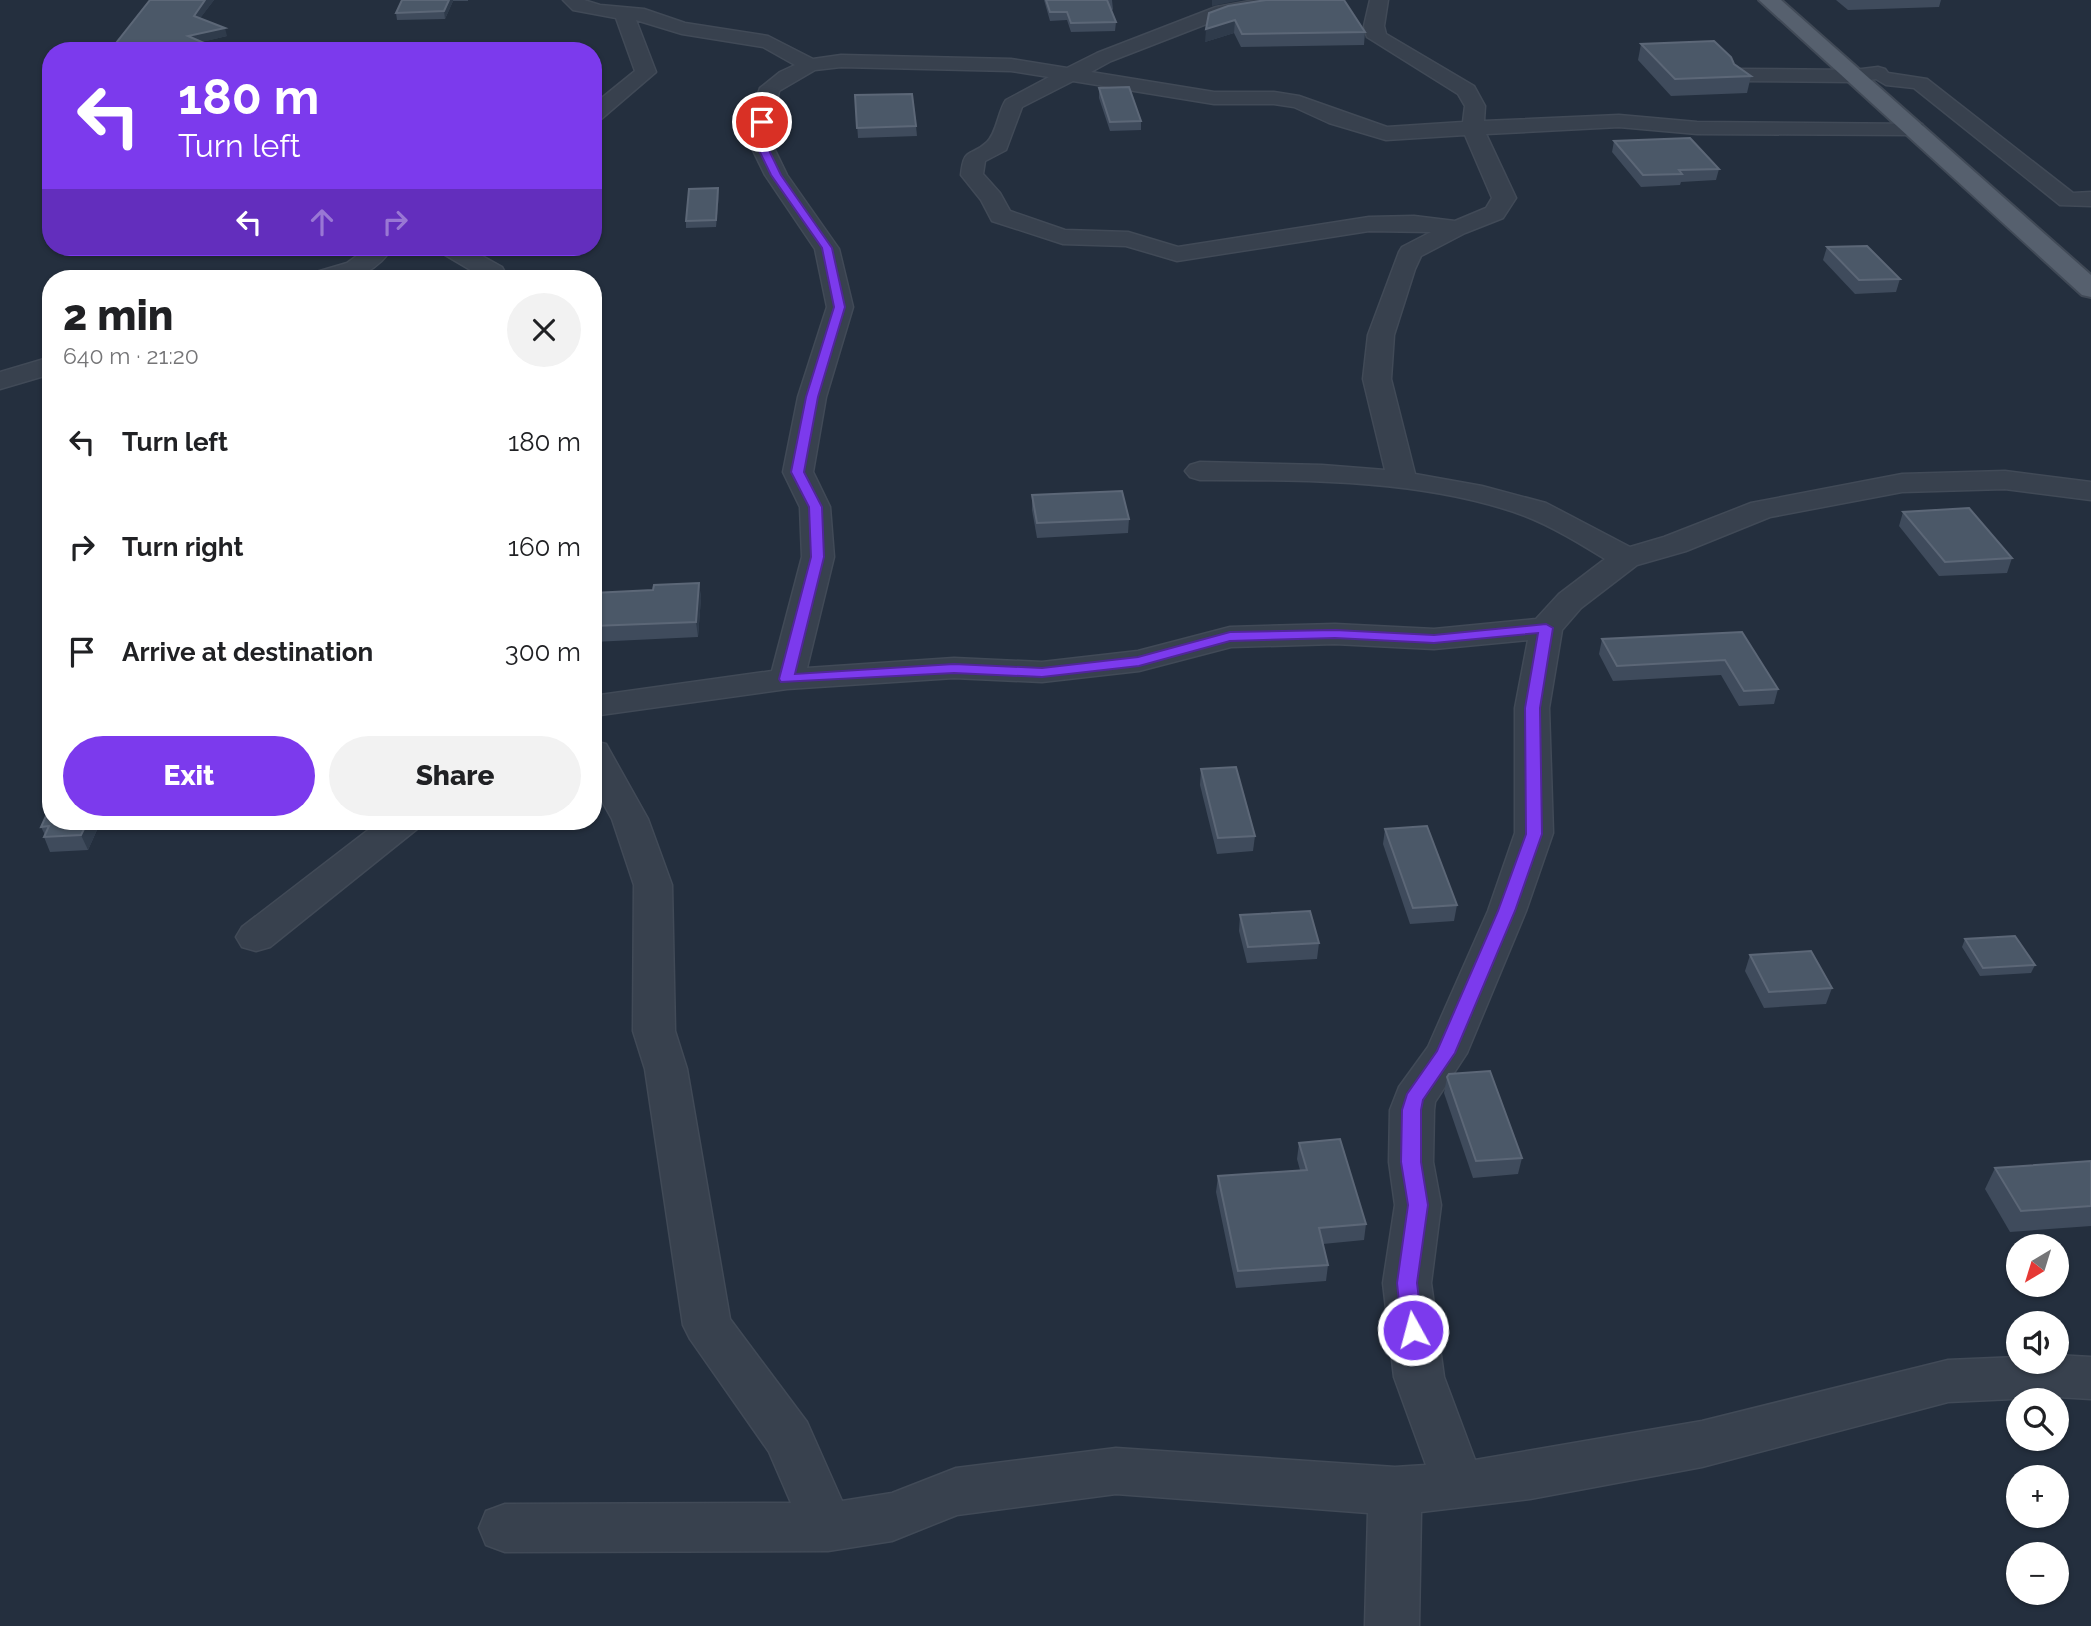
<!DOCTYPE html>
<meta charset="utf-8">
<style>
:root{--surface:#fff;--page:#f2f2f2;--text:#202124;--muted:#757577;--accent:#7c3aed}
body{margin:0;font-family:Raleway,sans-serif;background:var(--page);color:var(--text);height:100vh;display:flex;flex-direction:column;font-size:26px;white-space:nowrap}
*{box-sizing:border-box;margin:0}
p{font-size:23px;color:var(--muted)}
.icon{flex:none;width:38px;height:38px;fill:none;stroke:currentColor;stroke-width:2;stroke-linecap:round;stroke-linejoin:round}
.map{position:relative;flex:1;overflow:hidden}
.sheet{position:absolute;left:42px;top:270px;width:560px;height:560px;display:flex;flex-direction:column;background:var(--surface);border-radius:28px;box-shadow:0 2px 5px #0004}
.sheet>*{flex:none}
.banner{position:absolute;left:42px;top:42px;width:560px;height:214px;border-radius:28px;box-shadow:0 2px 5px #0004;background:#7c3aed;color:#fff;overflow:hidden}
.needle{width:46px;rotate:218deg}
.controls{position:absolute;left:2006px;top:1234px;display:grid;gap:14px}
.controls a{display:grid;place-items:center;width:63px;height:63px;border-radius:50%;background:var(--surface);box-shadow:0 2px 5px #0004;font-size:35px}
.pin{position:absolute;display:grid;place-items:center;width:60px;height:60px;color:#fff;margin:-30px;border:4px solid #fff;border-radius:50%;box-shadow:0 2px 7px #0007}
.me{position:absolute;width:77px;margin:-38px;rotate:353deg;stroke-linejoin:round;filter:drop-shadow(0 0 5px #0008)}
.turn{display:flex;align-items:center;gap:24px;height:147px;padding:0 21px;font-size:32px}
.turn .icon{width:91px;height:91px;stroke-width:2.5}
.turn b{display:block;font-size:49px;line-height:60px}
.lanes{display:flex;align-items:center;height:66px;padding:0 21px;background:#0003;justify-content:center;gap:35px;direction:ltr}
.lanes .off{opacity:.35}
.round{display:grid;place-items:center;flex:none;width:74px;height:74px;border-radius:37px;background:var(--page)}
.headline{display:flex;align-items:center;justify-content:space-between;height:119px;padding:0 21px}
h1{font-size:42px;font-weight:800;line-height:52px}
.action{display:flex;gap:14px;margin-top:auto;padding:14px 21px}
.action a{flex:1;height:80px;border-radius:42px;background:var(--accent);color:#fff;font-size:28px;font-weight:800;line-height:80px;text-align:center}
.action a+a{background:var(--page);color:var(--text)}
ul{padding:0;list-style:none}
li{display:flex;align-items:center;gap:21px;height:105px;padding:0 21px}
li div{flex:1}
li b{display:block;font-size:26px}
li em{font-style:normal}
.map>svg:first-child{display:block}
</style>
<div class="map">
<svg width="2091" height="1626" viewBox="0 0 2091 1626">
<rect width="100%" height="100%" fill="#242f3e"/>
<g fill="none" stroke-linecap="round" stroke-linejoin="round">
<g stroke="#414a57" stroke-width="3">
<g id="minor">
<path d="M563,0H584L600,5L644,9L685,23L768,36L813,59L841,55L1011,59L1067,68L1097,53L1216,7L1255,0H1298L1289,6L1227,16L1111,61L1091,72L1214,92H1274L1299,96L1387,127L1463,122L1465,106L1458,94L1367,37L1364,26L1370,0H1388L1384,26L1386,34L1474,86L1485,106L1484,121L1619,115L1697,122L1922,124L1925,129L1922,134L1914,135L1697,134L1619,127L1486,134L1516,198L1503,218L1465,233L1421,256L1415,269L1394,335L1391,379L1415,474L1482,486L1546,503L1630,547L1664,537L1751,503L1902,474L2005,471L2091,482V500L2005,489L1902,492L1770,517L1686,551L1637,565L1581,608L1562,630L1549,708L1553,833L1526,911L1467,1053L1435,1102L1434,1110L1433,1162L1441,1205L1431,1283L1444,1377L1475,1460L1702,1421L1948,1360L2018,1357V1362H2056V1355L2091,1357V1399L2057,1397L1948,1402L1702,1467L1530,1499L1421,1512L1419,1626H1365L1368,1513L1116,1494L957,1515L892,1541L828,1551L505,1552L486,1545L479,1528L486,1511L505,1504L791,1503L769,1452L690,1339L683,1325L645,1069L633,1031L634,885L612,819L593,785V741L606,744L648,819L672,885L675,1031L687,1069L730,1319L807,1422L842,1501L892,1493L956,1468L1116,1448L1395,1467L1426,1465L1394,1377L1383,1283L1395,1205L1389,1162L1390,1110L1399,1087L1428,1047L1488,911L1515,833V708L1528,640L1434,649L1335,644L1231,647L1139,671L1042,682L954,678L787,689L593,716V696L772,671L802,557L800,507L783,472L798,397L827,307L815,249L765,175L748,140L754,105L760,88L780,72L795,65L763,47L682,34L636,20L656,72L600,120L593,122V105L635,71L616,18L573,10ZM841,67L1011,71L1049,77L1006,100C998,111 997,133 987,142C970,158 964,146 961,175L981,200L992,221L1063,244L1126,246L1177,261L1369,231L1431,232L1402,247L1399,252L1368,335L1363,379L1385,470L1322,465L1200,462L1190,465L1185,471L1190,477L1200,480C1304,480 1426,479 1525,516C1553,527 1579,543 1605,559L1559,594L1536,619L1434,629L1335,624L1230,627L1138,651L1042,662L954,658L807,668L834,557L830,507L813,472L826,397L853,307L839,249L787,175L770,140L779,91L815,70ZM1073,81L1214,104H1274L1294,107L1329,123L1386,140L1465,135L1492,198L1486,208L1455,221L1414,216L1369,217L1178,247L1128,232L1065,230L1010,211L1000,193L983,174L985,161L1006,150L1022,107Z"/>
<path d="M1878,67L1885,69L1888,73L1927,79L2073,193L2091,192V206L2060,205L1914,88L1886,85L1876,79L1854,82L1739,81L1732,79L1729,75L1732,71L1739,69L1854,70Z"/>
<path d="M369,247H393C371,280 346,280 310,278L313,273L347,263Z"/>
<path d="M437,247H466L502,267L508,278H484L440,252Z"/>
<path d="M51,357V374L0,389V372Z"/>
<path d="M380,821H422L417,829L270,947L256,951L242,947L236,937L242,927Z"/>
</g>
</g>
<g stroke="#414a57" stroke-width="4">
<path id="major" d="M1759,0H1781L2091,275V297L2082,295Z"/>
</g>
<use href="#minor" fill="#38414e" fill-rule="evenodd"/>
<use href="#major" fill="#56606e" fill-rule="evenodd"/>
</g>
<g fill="#3f4b5c">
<path d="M150,0H214L200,18L227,36L201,42L222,51H114L113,47Z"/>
<path d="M402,0H468V1H453L445,19L397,20L396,13Z"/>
<path d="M1044,0H1112L1113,10L1111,9L1116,22L1115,31L1071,32L1067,20L1050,21Z"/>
<path d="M1836,0H1941L1939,7L1848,10Z"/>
<path d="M1228,6L1365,32L1364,45L1241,47L1234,33L1205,42Z"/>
<path d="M1641,44L1734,64L1751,76L1747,93L1671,96L1638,60Z"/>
<path d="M1099,88L1141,121V130L1110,131L1099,98Z"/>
<path d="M855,95L916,126L917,136L858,138Z"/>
<path d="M1614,141L1719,169L1716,180L1681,182L1680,185L1641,187L1612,152Z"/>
<path d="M718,188L719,194L716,227L686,228V221Z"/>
<path d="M1827,247L1900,279L1896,292L1855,294L1823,260Z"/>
<path d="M1032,495L1129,519L1128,533L1037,538L1032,510Z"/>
<path d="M1903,512L2012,558L2007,573L1939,576L1899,526Z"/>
<path d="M699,583L701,598L698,637L593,642V593L653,590Z"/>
<path d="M1742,632L1778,689L1774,704L1739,706L1721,675L1613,681L1599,654L1602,639Z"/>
<path d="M1201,769L1255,836L1253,851L1217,854L1200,785Z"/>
<path d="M51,821H101L88,850L50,852L44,837L45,835L41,827Z"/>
<path d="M1385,829L1457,905L1454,921L1410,924L1383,844Z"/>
<path d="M1240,915L1319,943L1317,959L1247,963L1239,931Z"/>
<path d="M1965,939L2035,965L2031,973L1980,976L1962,947Z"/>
<path d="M1750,955L1832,988L1826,1004L1764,1008L1745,971Z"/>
<path d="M1447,1077L1522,1158L1518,1174L1473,1178L1444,1093Z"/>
<path d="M1299,1143L1366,1224L1364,1240L1323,1244L1328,1265L1326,1281L1236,1288L1216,1192L1218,1176L1300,1170L1297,1159Z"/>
<path d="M2091,1161V1226L2010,1232L1985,1189L1995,1168Z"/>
</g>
<g fill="#2f3b4b">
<path d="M205,0H214L196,24L194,16Z"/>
<path d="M449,0H453V1L445,19L444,11Z"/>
<path d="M1212,0H1242L1212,6Z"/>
<path d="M1235,20L1234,33L1205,42L1206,29Z"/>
<path d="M225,28L227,36L190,45L188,36Z"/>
<path d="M718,188L719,194L716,227V220Z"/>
<path d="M699,583L701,598L698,637L696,622Z"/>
<path d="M88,821H101L88,850L81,835Z"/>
</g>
<g fill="#4b5868" stroke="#5c6777" stroke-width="2">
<path d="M150,0H205L194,16L225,28L188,36L222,51H130L133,46L113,47Z"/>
<path d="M402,0H449L444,11L396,13Z"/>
<path d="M1046,0H1107L1116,22L1071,23L1067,12H1050Z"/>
<path d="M1266,0H1344L1365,32L1242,34L1235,20L1206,29L1209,13L1228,6Z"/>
<path d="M1714,41L1731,57L1734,64L1751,76L1675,79L1641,44Z"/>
<path d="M1129,87L1141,121L1110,122L1099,88Z"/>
<path d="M912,94L916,126L857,128L855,95Z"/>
<path d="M1690,138L1719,169L1679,170L1682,174L1643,175L1614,141Z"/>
<path d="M718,188L716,220L686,221L689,189Z"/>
<path d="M1867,246L1900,279L1859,280L1827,247Z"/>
<path d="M1122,491L1129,519L1037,523L1032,495Z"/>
<path d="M1969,508L2012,558L1945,562L1903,512Z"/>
<path d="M699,583L696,622L593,626V593L653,590L654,585Z"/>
<path d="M1742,632L1778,689L1744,691L1725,660L1617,666L1602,639Z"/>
<path d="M1236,767L1255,836L1218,838L1201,769Z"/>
<path d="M51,805V821H88L81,835L44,837L49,826L41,827Z"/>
<path d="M1427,826L1457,905L1413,908L1385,829Z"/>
<path d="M1310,911L1319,943L1248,947L1240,915Z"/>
<path d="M2015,936L2035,965L1983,968L1965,939Z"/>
<path d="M1811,951L1832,988L1769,992L1750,955Z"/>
<path d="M1490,1071L1522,1158L1476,1161L1447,1077L1449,1074Z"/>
<path d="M1340,1139L1366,1224L1319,1228L1328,1265L1238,1271L1218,1176L1307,1170L1299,1143Z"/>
<path d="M2091,1161V1206L2021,1211L1995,1168Z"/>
</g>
<path fill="#7c3aed" stroke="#51269a" stroke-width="2" d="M762,120L766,122L764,140L781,175L832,248L845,307L818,397L804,472L822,507L824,557L795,674L954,664L1042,668L1138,657L1230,632L1335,630L1434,635L1546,624L1553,628L1540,708L1542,834L1515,911L1455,1053L1423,1100L1421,1110V1162L1428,1205L1417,1283L1423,1330L1420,1336L1413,1338L1405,1336L1402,1330L1397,1283L1408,1205L1401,1162L1402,1110L1407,1094L1437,1051L1498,911L1526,834L1525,708L1538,633L1434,643L1335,638L1230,641L1139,666L1042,677L954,673L781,682L779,679L811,557L809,507L791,472L806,397L834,307L822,248L771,175L754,140L757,122Z"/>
</svg>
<div class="controls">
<a><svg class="needle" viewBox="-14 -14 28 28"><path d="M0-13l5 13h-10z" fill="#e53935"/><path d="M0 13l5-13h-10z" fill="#757577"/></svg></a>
<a><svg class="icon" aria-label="sound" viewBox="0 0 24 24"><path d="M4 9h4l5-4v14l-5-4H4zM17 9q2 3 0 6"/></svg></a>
<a><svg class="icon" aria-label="search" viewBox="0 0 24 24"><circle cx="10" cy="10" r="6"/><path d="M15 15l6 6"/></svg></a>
<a>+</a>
<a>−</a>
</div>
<div class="pin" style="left:762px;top:122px;background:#d93025"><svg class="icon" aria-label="arrive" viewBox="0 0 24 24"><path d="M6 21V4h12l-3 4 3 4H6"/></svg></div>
<svg class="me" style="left:1413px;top:1330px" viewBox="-20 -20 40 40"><circle r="17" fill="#7c3aed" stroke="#fff" stroke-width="3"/><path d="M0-11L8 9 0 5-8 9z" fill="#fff"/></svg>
<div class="banner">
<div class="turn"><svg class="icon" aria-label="left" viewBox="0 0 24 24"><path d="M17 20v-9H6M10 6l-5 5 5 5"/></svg><div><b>180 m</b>Turn left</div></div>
<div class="lanes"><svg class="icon" aria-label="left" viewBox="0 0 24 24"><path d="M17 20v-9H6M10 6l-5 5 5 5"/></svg><svg class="icon off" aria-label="ahead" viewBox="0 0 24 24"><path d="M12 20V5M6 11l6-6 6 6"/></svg><svg class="icon off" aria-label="right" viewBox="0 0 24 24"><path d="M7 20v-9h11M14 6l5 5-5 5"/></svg></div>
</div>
<section class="sheet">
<div class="headline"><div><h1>2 min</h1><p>640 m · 21:20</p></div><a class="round"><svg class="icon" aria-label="close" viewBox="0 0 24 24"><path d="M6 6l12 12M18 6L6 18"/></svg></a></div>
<ul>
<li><svg class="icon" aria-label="left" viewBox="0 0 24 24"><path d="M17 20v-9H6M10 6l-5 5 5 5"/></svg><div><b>Turn left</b></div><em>180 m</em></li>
<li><svg class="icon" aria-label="right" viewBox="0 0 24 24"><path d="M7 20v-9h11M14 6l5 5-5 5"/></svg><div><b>Turn right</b></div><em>160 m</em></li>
<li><svg class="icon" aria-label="arrive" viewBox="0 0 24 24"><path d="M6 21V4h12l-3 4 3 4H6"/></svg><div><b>Arrive at destination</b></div><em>300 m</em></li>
</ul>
<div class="action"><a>Exit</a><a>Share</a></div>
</section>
</div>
